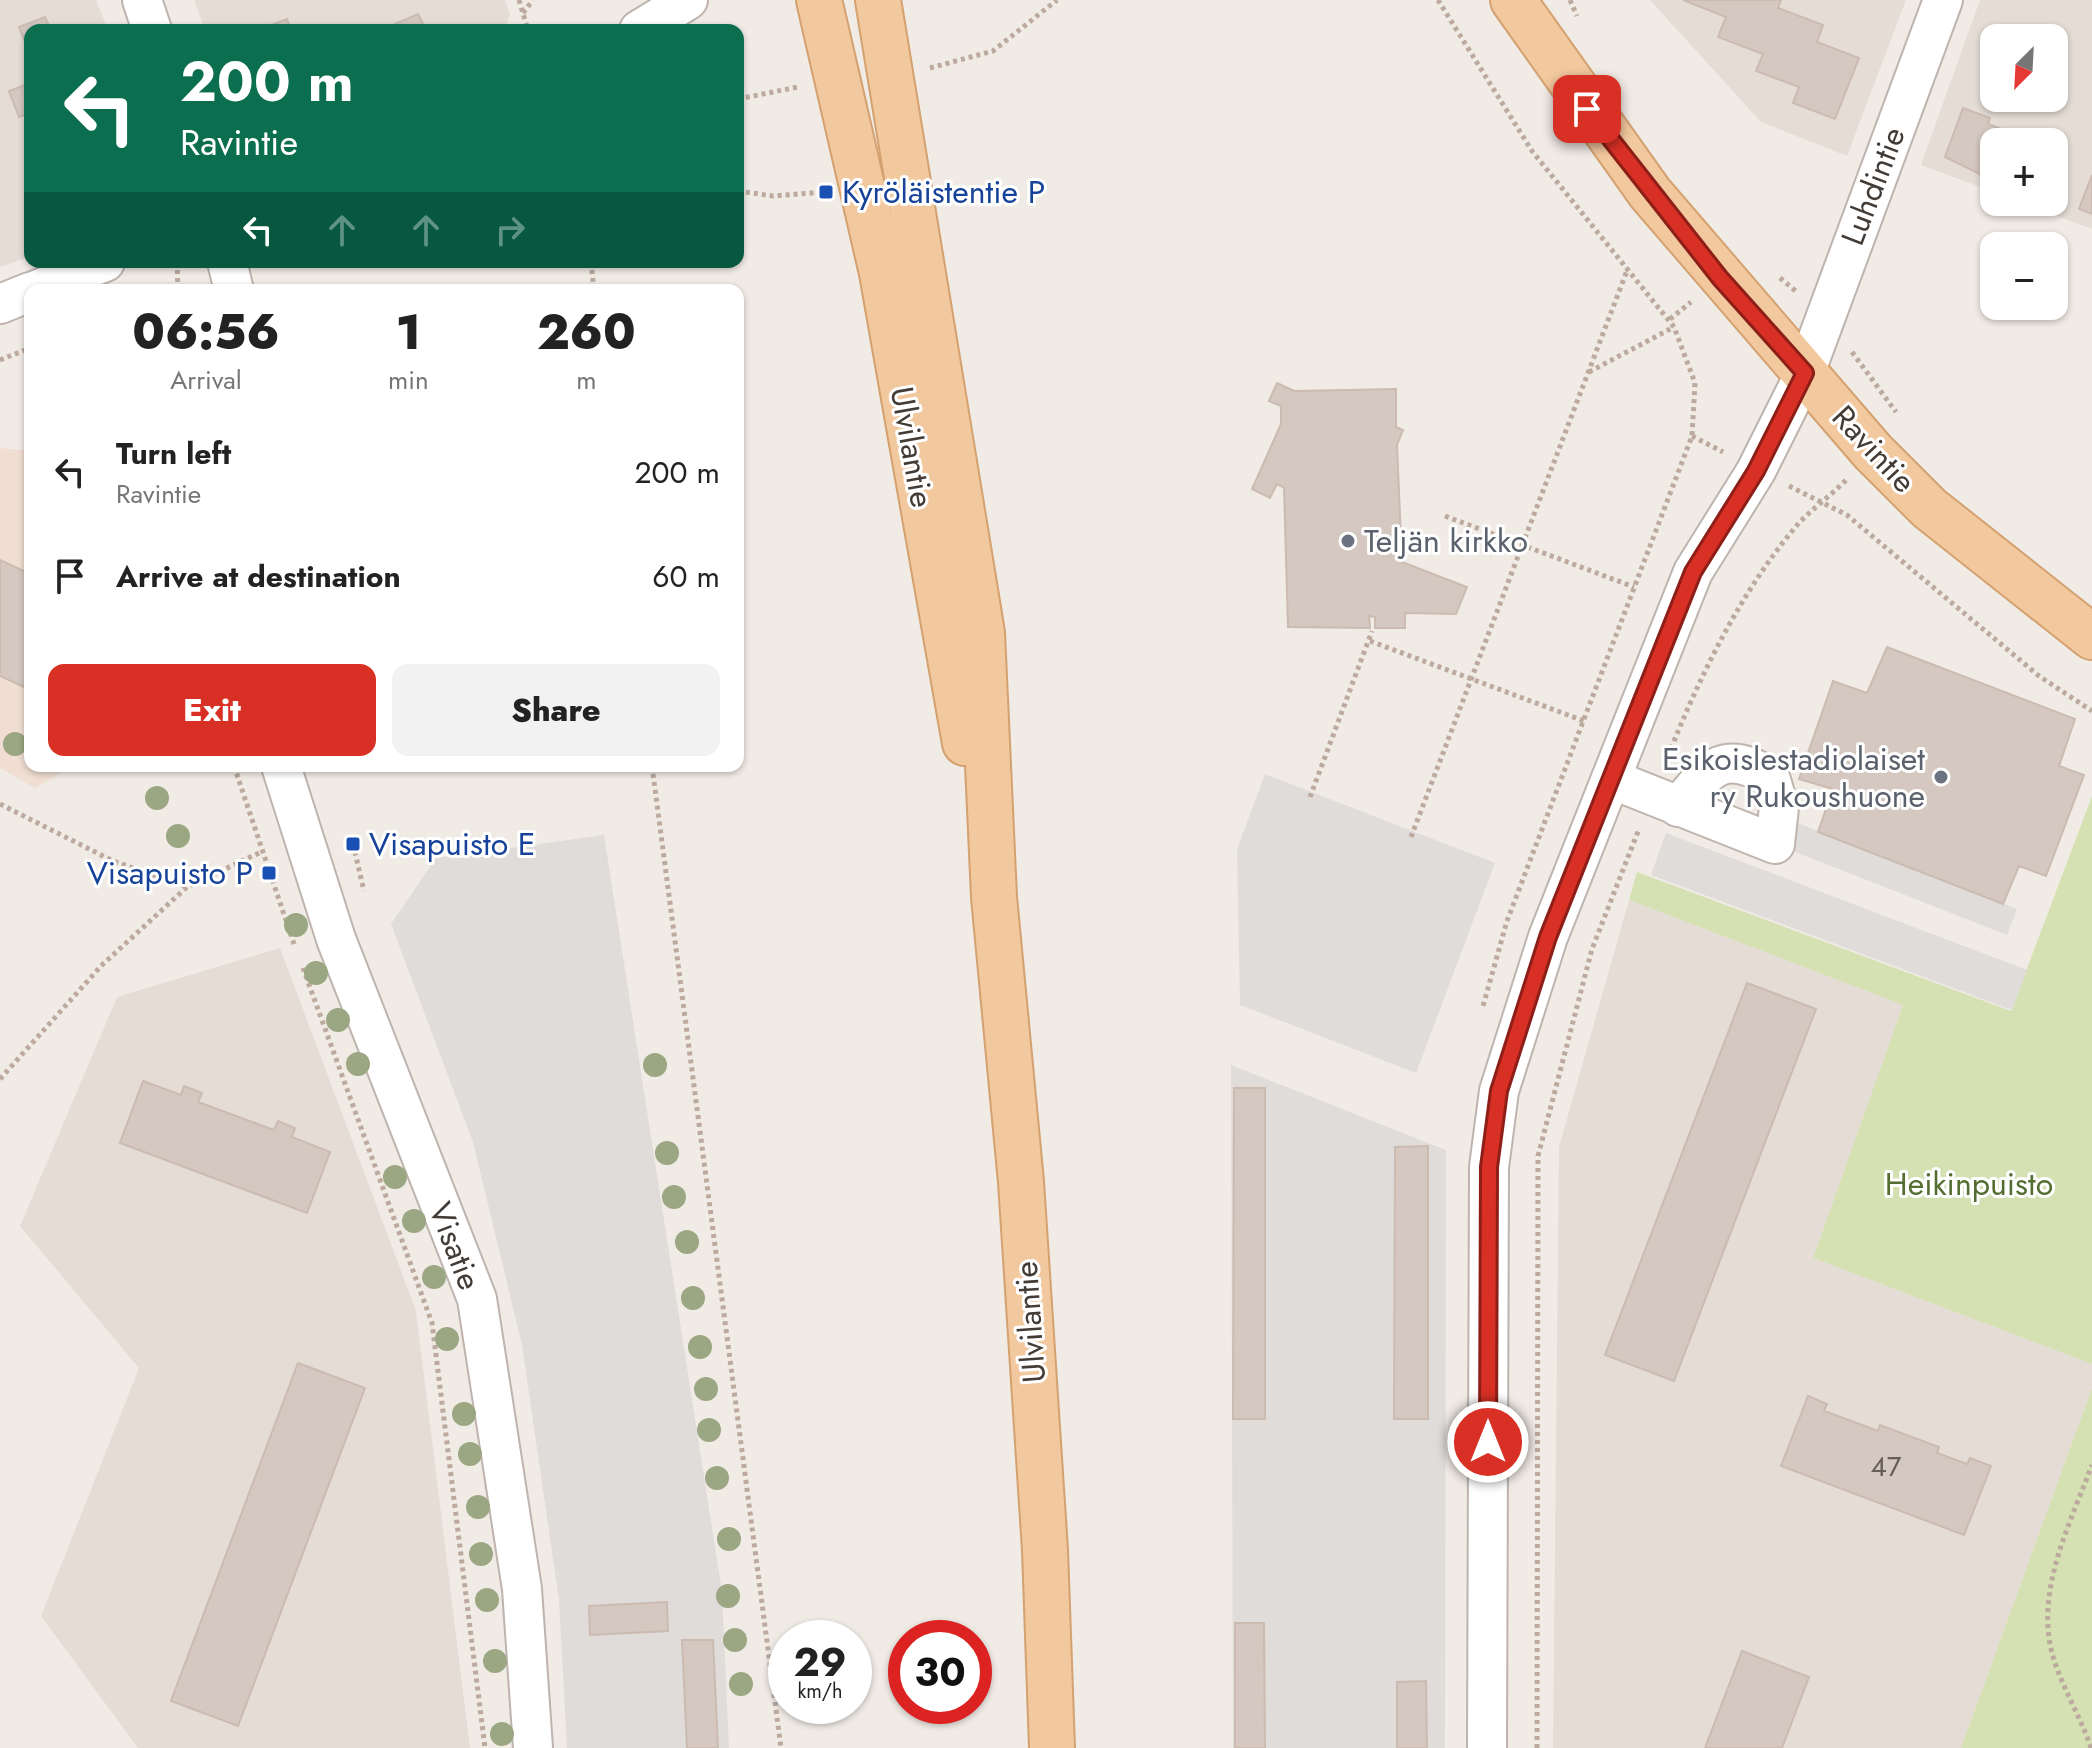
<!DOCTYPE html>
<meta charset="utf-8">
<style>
:root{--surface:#fff;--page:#f2f2f2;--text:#222;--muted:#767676;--accent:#d93025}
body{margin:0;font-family:Jost,sans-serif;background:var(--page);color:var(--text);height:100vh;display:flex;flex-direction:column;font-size:30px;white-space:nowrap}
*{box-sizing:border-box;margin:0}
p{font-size:26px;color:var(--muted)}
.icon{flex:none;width:44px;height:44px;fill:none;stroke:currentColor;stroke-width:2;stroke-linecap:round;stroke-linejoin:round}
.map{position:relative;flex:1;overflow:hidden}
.sheet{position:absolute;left:24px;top:284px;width:720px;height:488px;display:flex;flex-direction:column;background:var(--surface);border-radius:16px;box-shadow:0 2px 6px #0004}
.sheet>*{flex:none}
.banner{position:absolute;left:24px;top:24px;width:720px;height:244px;border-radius:16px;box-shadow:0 2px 6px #0004;background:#0b6e4f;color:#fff;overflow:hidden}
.needle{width:52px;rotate:204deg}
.tools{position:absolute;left:1980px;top:24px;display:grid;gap:16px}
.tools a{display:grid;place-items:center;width:88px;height:88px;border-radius:16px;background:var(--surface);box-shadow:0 2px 6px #0004;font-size:40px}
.speed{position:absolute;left:768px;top:1620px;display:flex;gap:16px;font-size:40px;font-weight:700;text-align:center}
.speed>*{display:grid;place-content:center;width:104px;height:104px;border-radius:50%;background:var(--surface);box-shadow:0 2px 6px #0004;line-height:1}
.speed small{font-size:20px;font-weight:400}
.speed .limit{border:12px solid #d22;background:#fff;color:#111}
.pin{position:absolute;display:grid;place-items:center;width:68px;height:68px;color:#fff;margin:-34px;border-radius:16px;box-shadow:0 4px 12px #0006}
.me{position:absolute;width:88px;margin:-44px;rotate:0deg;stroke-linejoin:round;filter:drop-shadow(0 0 6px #0008)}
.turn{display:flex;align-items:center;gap:28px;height:168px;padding:0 24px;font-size:36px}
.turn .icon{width:104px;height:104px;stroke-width:2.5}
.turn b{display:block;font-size:56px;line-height:68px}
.lanes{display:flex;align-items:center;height:76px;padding:0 24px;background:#0003;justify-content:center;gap:40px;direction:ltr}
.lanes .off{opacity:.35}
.eta{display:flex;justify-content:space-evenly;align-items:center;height:136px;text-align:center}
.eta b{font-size:48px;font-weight:800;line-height:56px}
.cta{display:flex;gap:16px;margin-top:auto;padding:16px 24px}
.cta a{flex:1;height:92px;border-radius:16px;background:var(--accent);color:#fff;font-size:32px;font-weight:800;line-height:92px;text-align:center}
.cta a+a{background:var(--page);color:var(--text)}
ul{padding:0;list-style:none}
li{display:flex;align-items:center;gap:24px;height:104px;padding:0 24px}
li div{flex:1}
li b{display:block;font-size:30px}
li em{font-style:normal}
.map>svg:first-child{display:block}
</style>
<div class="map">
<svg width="2092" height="1748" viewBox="0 0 2092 1748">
<rect width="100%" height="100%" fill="#f1ebe6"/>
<g fill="#e4dcd5" fill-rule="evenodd">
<path d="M0,0H96L108,30H30V256L0,267Z"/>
<path d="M194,0H505L510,15L504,30H205Z"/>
<path d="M1650,0H1906L1847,156L1761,122Z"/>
<path d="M1980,0H2092V229L2020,202H2054V142H1994V192L1921,165ZM1994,38H2054V98H1994Z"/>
<path d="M1629,900L1903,1005L1813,1258L2092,1364V1388L1961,1748H1553L1559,1147Z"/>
<path d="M280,948L416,1311L470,1748H138L41,1616L139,1368L20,1226L117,997Z"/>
</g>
<path fill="#f0ded3" d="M0,448L30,451V766H73L35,788L0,768Z"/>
<g fill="#d5e0b3">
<path d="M2092,796V1364L1813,1258L1903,1005L1629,900L1637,872L2011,1011Z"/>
<path d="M2092,1388V1748H1961Z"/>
</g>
<g fill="#dfdcda">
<path d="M1265,774L1495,863L1416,1073L1240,1005L1237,849Z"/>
<path d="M1785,818L2017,909L2007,935L1775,844Z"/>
<path d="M1666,833L2027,970L2012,1010L1651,875Z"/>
<path d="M604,835L722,1592L729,1748H567L559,1600L522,1345L473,1142L391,924L436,858Z"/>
<path d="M1231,1065L1446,1150L1445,1748H1233Z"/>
</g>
<g fill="#d4c8c0" stroke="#cbbbb1" stroke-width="2">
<path d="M1683,0H1781L1778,8L1823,25L1817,42L1859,58L1835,119L1793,103L1799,87L1756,71L1763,54L1718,37L1726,17Z"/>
<path d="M418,14L426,30H398L395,24Z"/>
<path d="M45,17L49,26L30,30L28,50L19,27Z"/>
<path d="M287,19L291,30H258Z"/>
<path d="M25,85L30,113L19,117L9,91Z"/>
<path d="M1963,108L1990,118L1988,124L2035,142H1994V181L1945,157Z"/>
<path d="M2092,175V214L2079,209Z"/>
<path d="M1277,383L1294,391L1396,389V427L1403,430L1397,445L1402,562L1467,587L1456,614L1405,613V628H1375V617L1369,616L1370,628L1288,627L1284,488L1277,484L1270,498L1252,489L1281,424V406L1269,401Z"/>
<path d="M0,560L30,574V690L0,676Z"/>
<path d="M1887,647L2075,719L2059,766L2084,775L2046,876L2019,866L2003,904L1818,832L1833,789L1799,779L1833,681L1867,693Z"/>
<path d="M1747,983L1816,1009L1674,1381L1605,1355Z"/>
<path d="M143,1081L181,1095L184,1086L202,1093L198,1102L274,1130L278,1121L295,1128L292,1137L330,1152L307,1213L120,1143Z"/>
<path d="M1234,1088H1265V1419H1233Z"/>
<path d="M1428,1146V1419H1394L1395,1147Z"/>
<path d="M298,1363L365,1388L238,1726L171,1701Z"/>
<path d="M1808,1396L1827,1404L1824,1411L1878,1431L1880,1425L1939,1447L1937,1453L1967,1464L1970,1458L1991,1466L1964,1535L1781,1466Z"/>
<path d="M667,1602L668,1631L590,1635L589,1606Z"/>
<path d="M1235,1623H1264L1265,1748H1235Z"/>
<path d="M682,1640H713L718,1748H687Z"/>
<path d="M1742,1651L1809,1677L1782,1748H1705Z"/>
<path d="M1426,1681L1427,1748H1397V1682Z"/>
</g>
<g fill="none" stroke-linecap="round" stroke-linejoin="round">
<g stroke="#beb4ad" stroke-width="42">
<g id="minor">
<path d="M142,0L152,30"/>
<path d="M639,30L688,0"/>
<path d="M227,262L234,290"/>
<path d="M36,290L105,262"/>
<path d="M0,304L30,292"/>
<path d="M281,766L336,939L477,1299L522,1589L533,1748"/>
<path d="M1611,779L1775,844L1779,807L1770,777C1722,748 1709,769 1678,807"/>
<path d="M1487,1748L1489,1167L1499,1091L1548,937L1693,572L1756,471L1805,373L1943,0"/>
</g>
</g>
<g stroke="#d4a170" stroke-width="48">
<g id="major">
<path d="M819,0L882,273L965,743"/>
<path d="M878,0L982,633L994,897L1021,1182L1045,1550L1052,1748"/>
<path d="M1513,0L1650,193L1873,452L1929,508L2092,637"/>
</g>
</g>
<g stroke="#bbaa9d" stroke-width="5" stroke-dasharray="4 4" stroke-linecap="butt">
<path d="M519,0L528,30"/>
<path d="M1438,0L1532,151L1674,327L1695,383L1692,436L1507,921L1483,1006"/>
<path d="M1570,0L1577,16"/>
<path d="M523,13L533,0"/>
<path d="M930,68L993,51L1057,0"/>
<path d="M738,99L798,87"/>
<path d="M738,191L773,196L824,192"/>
<path d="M177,262L178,290"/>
<path d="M591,262L594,290"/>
<path d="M1780,278L1797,292"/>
<path d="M1670,319L1691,302"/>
<path d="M1852,352L1896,412"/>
<path d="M0,360L30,348"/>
<path d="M1589,372L1674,327"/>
<path d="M1692,436L1723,452"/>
<path d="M1789,486L1847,515L2039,676L2092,711"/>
<path d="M1445,516L1634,587"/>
<path d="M1370,641L1584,721"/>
<path d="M1668,756C1699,678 1739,595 1793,530C1808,511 1830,497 1847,479"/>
<path d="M234,766L295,947"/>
<path d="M652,766L781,1748"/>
<path d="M1310,797L1372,631"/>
<path d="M0,804L113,861L187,887"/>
<path d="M1411,837L1628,268"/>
<path d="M353,844L364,891"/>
<path d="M303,968L432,1323L485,1748"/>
<path d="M0,1079L102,965L187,887L261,852"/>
<path d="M1537,1748L1538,1156L1592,949L1639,829"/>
<path d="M2091,1748C2080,1714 2057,1680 2050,1644C2039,1583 2071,1521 2092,1465"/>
</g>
<use href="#minor" stroke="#fff" stroke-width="38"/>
<use href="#major" stroke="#f2c89e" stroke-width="44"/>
</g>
<g fill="#9ba682">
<circle cx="15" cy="744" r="12"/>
<circle cx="157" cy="798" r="12"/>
<circle cx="178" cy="836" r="12"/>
<circle cx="296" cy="925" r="12"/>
<circle cx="316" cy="973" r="12"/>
<circle cx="338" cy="1020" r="12"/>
<circle cx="358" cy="1064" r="12"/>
<circle cx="655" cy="1065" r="12"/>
<circle cx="667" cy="1153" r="12"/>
<circle cx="395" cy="1177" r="12"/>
<circle cx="674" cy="1197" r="12"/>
<circle cx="414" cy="1221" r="12"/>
<circle cx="687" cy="1242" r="12"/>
<circle cx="434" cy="1277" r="12"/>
<circle cx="693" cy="1298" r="12"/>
<circle cx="447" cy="1339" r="12"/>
<circle cx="700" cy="1347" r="12"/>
<circle cx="706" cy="1389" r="12"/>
<circle cx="464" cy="1414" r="12"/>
<circle cx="709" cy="1430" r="12"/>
<circle cx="470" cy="1454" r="12"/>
<circle cx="717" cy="1478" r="12"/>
<circle cx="478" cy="1507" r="12"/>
<circle cx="729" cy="1539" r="12"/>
<circle cx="481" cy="1554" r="12"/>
<circle cx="728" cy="1596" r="12"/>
<circle cx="487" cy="1600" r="12"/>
<circle cx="735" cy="1640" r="12"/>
<circle cx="495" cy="1661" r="12"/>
<circle cx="741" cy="1684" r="12"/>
<circle cx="502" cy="1734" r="12"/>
</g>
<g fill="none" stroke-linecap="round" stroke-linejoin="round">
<g stroke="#8d1f18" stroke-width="20">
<path id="route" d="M1488,1442L1489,1167L1499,1091L1548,937L1693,572L1756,471L1805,373L1720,278L1587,109"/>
</g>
<use href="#route" stroke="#d93025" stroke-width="14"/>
</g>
<g fill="#1a4fb4" stroke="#fff" stroke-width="3">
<rect x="818" y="184" width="16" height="16" rx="4"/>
<rect x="345" y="836" width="16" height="16" rx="4"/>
<rect x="261" y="865" width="16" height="16" rx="4"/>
</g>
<g fill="#6b7280" stroke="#fff" stroke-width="3">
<circle cx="1348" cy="541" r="8"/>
<circle cx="1941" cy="777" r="8"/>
</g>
<g text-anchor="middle" stroke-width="6" stroke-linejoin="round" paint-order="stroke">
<g font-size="28" fill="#665e58">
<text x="1886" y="1476">47</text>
</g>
<g font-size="32" fill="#423b36" stroke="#fff">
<text transform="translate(1873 186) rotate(-69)" y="11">Luhdintie</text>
<text transform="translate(912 447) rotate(80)" y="11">Ulvilantie</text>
<text transform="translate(1874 449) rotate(47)" y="11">Ravintie</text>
<text transform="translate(455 1246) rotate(69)" y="11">Visatie</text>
<text transform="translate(1030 1322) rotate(-94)" y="11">Ulvilantie</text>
</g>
<g font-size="32" fill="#164399" stroke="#fff" text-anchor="start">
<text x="842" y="203">Kyröläistentie P</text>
<text x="369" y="855">Visapuisto E</text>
<text x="253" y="884" text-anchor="end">Visapuisto P</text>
</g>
<g font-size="32" fill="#5b616d" stroke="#fff" text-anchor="start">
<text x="1364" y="552">Teljän kirkko</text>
<text x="1925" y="770" text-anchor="end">Esikoislestadiolaiset<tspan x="1925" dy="37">ry Rukoushuone</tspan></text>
</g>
<g font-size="32" fill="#546d31" stroke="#fff">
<text x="1969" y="1195">Heikinpuisto</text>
</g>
</g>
</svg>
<div class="tools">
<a><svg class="needle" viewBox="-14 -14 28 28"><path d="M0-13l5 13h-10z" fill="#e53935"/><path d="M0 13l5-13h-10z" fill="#767676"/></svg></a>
<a>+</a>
<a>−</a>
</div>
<div class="speed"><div>29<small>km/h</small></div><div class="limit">30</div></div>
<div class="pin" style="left:1587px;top:109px;background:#d93025"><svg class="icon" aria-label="arrive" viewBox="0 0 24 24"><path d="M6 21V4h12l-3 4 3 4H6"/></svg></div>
<svg class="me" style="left:1488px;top:1442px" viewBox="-20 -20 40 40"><circle r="17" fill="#d93025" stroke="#fff" stroke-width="3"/><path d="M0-11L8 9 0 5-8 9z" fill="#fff"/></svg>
<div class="banner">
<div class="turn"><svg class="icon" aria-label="left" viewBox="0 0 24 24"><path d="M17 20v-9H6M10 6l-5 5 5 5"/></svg><div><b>200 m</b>Ravintie</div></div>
<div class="lanes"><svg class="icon" aria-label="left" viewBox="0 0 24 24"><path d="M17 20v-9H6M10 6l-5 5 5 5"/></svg><svg class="icon off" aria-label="ahead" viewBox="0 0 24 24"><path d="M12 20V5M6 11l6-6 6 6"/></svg><svg class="icon off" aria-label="ahead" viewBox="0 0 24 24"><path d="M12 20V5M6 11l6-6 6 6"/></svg><svg class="icon off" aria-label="right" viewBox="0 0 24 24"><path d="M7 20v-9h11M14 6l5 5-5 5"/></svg></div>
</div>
<section class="sheet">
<div class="eta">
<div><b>06:56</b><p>Arrival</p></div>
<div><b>1</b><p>min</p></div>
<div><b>260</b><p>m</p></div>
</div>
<ul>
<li><svg class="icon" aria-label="left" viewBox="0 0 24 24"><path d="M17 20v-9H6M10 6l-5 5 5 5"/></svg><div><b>Turn left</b><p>Ravintie</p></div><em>200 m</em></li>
<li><svg class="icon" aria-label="arrive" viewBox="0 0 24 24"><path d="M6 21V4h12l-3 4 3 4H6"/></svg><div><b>Arrive at destination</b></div><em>60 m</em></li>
</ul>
<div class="cta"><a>Exit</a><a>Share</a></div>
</section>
</div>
